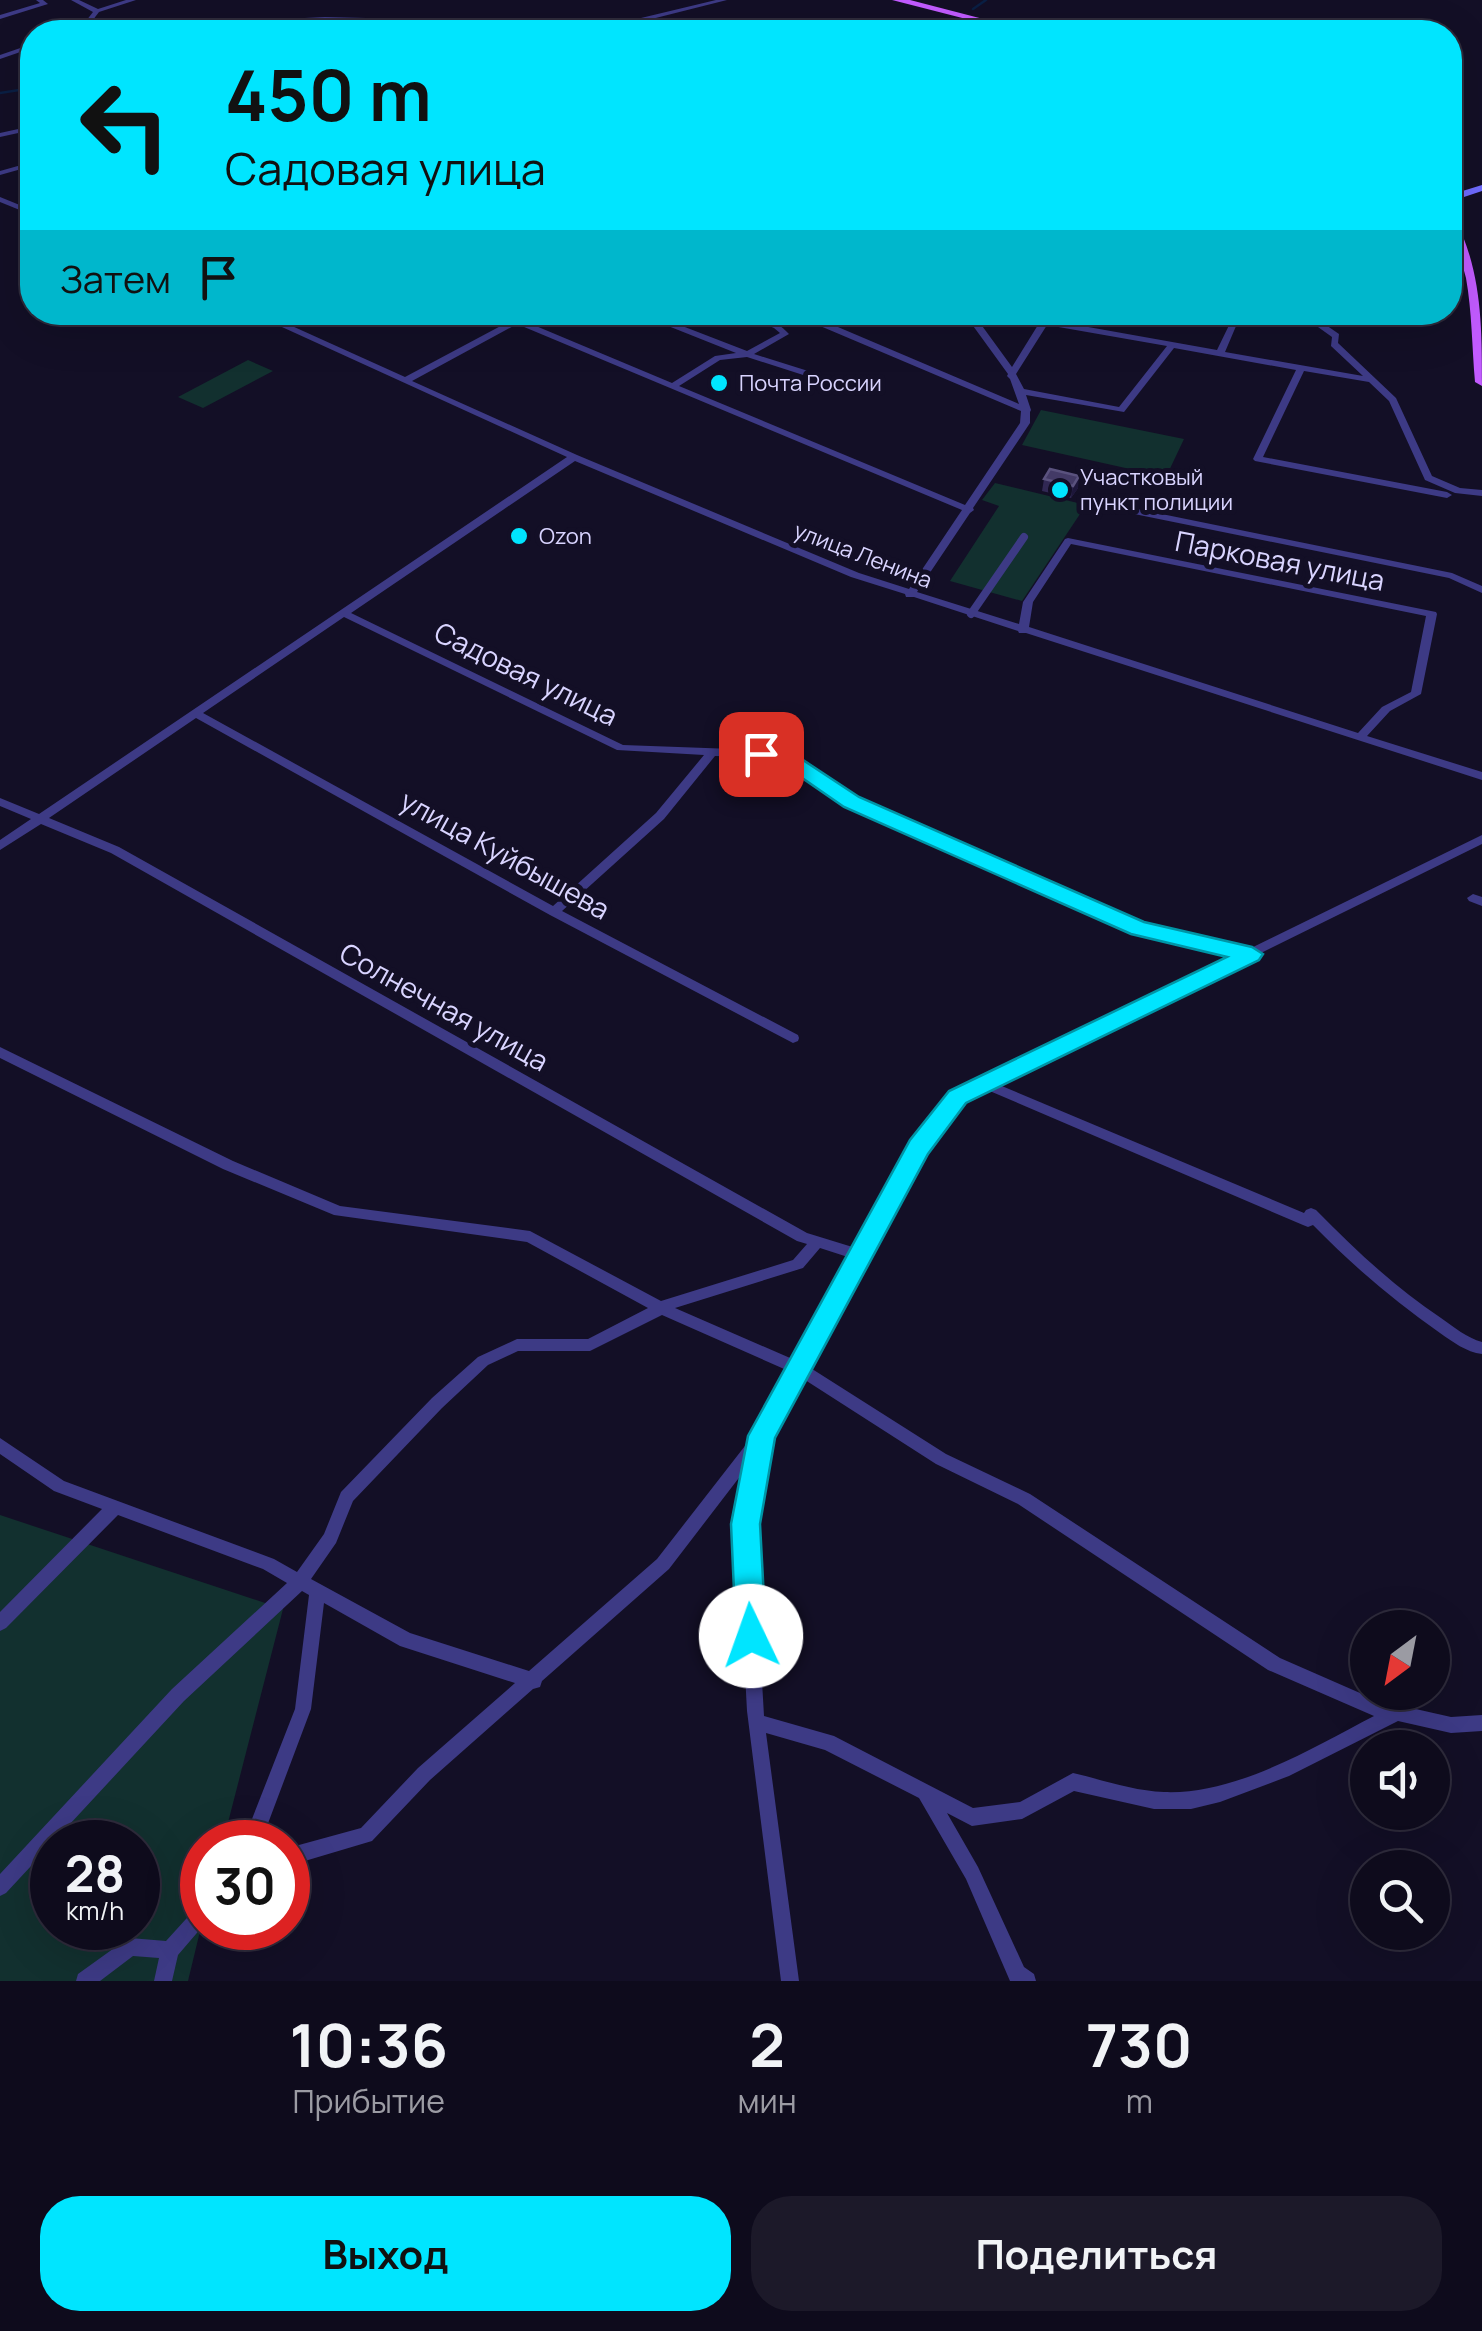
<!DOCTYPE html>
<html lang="ru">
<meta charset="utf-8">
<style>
:root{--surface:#0e0b1c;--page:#1c1929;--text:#f1f3f6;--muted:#9b9ba3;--line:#2e2b3b;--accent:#00e5ff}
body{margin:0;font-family:Manrope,sans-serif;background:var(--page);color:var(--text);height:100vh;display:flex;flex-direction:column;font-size:38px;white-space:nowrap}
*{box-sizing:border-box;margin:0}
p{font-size:32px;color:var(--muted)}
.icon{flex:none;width:55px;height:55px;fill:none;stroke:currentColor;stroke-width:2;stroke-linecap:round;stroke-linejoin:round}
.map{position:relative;height:1981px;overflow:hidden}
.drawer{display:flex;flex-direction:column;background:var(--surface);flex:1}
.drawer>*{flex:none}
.guide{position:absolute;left:20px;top:20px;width:1442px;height:305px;border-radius:40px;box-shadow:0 10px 40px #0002,0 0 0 2px var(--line);background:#00e5ff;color:#111;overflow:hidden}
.needle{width:65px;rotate:212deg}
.tools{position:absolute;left:1350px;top:1610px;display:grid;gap:20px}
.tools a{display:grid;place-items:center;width:100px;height:100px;border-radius:50%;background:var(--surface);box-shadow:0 10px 40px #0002,0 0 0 2px var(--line);font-size:50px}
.speed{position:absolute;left:30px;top:1820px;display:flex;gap:20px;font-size:50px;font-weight:700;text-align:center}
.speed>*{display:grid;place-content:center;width:130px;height:130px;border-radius:50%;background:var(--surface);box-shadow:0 10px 40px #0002,0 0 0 2px var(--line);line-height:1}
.speed small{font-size:25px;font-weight:400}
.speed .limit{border:15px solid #d22;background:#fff;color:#111}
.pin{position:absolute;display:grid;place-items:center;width:85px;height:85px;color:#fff;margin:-42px;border-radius:20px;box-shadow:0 5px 15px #0006}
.me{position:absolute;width:110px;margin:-55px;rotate:357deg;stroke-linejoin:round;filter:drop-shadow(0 0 8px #0008)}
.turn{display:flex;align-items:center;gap:35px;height:210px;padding:0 40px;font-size:45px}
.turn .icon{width:130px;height:130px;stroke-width:2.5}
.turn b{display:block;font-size:70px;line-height:85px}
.then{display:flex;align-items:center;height:95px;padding:0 40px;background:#0003;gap:20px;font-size:38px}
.eta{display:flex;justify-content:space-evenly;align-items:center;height:170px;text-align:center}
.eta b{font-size:60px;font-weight:700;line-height:70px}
.primary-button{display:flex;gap:20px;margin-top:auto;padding:20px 40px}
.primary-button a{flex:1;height:115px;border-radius:40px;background:var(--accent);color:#111;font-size:40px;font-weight:700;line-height:115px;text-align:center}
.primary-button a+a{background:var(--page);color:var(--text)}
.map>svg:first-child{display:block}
</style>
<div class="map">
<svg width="1482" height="1981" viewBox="0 0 1482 1981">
<rect width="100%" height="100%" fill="#130f26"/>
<g fill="#12302f" fill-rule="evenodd">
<path d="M248,360L273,371L203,408L178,397Z"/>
<path d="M1041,410L1184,439L1166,477L1022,445Z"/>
<path d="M995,483L1086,505L1022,601L950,581L999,506L982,500Z"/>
<path d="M0,1515L283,1609L223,1842H202V1923L188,1981H0ZM52,1842H138V1928H52Z"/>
</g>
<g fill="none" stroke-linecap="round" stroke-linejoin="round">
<g stroke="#0a1f44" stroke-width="2.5">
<path d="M973,9L986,0"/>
<path d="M938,32L942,31"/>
<path d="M0,93L32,88"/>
</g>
<path stroke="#3d3a85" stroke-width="8" d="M971,614L1024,537"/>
<g fill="#3d3a85" fill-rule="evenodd">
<path d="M36,0H43L48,4L0,19V15L40,3Z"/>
<path d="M71,0H79L98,9L126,0H136L99,12L86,29L325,17L616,24L716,0H727L616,28L325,21L69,32L70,31L79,30L93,12Z"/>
<path d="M1000,23L1002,24V26L983,32H975Z"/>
<path d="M32,44V48L0,59V55Z"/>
<path d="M32,126V130L0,137V133Z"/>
<path d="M32,162V166L0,175V171Z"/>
<path d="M0,197L32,210V215L0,202Z"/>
<path d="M249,312H261L405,377L527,312H538L524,321L672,383L715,356L736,353L633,312H646L747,351L780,333L774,328L738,312C757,312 777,320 789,334L754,354L859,387V391H853L747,357L720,360L679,386L965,505L1020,423L1021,411L806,320V316H812L1019,404L1010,379L1007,376L1008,374L963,312H972L1012,367L1046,312H1054L1049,320L1217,350L1234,315L1226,312H1242L1225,352L1363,376L1331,346L1332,337L1297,312H1307L1339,334L1338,343L1396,398L1432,476L1460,488L1482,490V496L1455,493L1425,480L1389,401L1369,382L1304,371L1263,457L1447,492L1452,495L1447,498L1255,461L1253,459L1296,370L1174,348L1124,412L1026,395L1031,410L1030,412V423L973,508L974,510L970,513L917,592L1019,624L1023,602L1065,539L1068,538L1436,612L1437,614L1421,694L1390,711L1367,736L1482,772V780L1026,633H1019L1018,631L914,597H906L905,594L851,577L575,461L351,613L623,745L761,750L800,762L856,799L1142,925L1247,950L1482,835V844L1257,955L1255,958L1249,959L997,1084L1304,1213L1306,1210L1311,1208L1316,1210C1355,1250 1395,1287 1441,1318C1454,1327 1467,1338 1482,1342V1354C1466,1352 1453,1342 1440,1333C1394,1301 1352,1265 1313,1225L1308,1227L1303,1225L985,1089L963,1101L924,1150L836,1320L809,1367L946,1454L1030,1494L1280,1658L1376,1700L1451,1717L1482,1715V1731L1451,1733L1398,1721L1289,1776L1220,1802L1191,1809H1154L1074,1791L1022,1819L972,1826L947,1813L978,1867L1024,1967L1034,1974L1036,1981H1010L966,1879L919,1798L825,1750L766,1733L799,1981H781L747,1711L737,1524L748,1466L669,1569L542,1681L540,1687L533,1689L430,1780L372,1841L288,1866V1848L361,1828L418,1768L515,1683L400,1646L324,1603L311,1709L261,1842H243L295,1709L309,1595L302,1591L184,1701L6,1893L0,1896V1874L172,1689L287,1583L263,1569L118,1515L6,1628L0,1631V1612L102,1509L54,1491L0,1454V1438L64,1481L274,1559L297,1572L324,1534L341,1492L432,1398L478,1357L517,1339H588L648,1308L527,1242L334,1215L223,1169L0,1058V1047L233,1161L340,1206L530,1231L661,1301L793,1260L807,1244L797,1241L111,853L41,824L0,850V840L31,819L0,806V798L39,814L567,457ZM517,324L962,510L909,589L859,573L577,455L412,381ZM1047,325L1167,346L1119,407L1024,389L1016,374ZM1071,544L1426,616L1411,692L1382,707L1358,733L1029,627L1033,602ZM344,617L617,750L704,755L656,813L553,906L203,713ZM196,718L550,915L793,1043L798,1041L799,1038L798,1035L562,911L664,819L715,756L760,757L792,768L848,805L1135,932L1235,956L953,1093L914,1143L859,1249L807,1233L119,847L49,818ZM820,1248L854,1259L797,1361L675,1308L803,1268ZM662,1315L791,1372L755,1433L657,1559L529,1671L410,1633L311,1579L336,1543L353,1501L442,1408L488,1365L518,1351H590ZM802,1378L936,1464L1018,1504L1268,1670L1374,1716C1312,1748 1236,1795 1164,1792C1134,1791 1103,1780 1073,1773L1020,1802L973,1808L834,1736L764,1716L753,1524L768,1437Z"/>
<path d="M1088,499L1452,573L1482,586V593L1449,578L1085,504V500Z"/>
<path d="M1473,894L1482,897V906L1469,901L1467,898Z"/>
<path d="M202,1905V1927L178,1955L172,1981H154L159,1958L133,1956L100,1981H76L78,1974L124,1941L130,1938L166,1941L196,1908Z"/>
</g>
<path fill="#6f6bff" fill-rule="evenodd" d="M1482,185V191L1464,197L1456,205V222L1450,225V199L1456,193Z"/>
<g fill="#c25bff" fill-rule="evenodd">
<path d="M892,0H910L1033,32H1017Z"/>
<path d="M1450,216L1454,217C1482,270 1482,327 1482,386L1475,382C1472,347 1472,312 1466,278C1461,257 1450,238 1450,216Z"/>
</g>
</g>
<path fill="#312854" d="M1050,469L1078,488L1071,498L1042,491L1044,479Z"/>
<path fill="#1d163a" d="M1079,476L1078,488L1071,498L1073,486Z"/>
<path fill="#433a66" stroke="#5a527e" stroke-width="2.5" d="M1050,469L1079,476L1073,486L1044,479Z"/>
<path fill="#00e5ff" stroke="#0095a6" stroke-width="2.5" d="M761,747L803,760L859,797L1144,922L1252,947L1263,954L1259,960L966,1103L928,1154L775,1438L760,1524L766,1636L762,1646L751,1650L741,1646L736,1636L731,1524L748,1436L910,1140L949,1091L1227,957L1131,934L844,807L789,769L754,758L751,754Z"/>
<g fill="#00e5ff" stroke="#130f26" stroke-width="4">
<circle cx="719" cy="383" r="10"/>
<circle cx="1060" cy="490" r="10"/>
<circle cx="519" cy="536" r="10"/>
</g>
<g text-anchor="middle" stroke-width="10" stroke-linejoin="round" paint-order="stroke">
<g font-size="22" fill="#d9d4ff" stroke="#130f26" text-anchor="start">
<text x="739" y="391">Почта России</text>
<text x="1080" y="485">Участковый<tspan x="1080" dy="25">пункт полиции</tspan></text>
<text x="539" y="544">Ozon</text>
</g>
<g font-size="22" fill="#d9d4ff" stroke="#130f26">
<text transform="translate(863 555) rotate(21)" y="8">улица Ленина</text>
</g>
<g font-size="28" fill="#d9d4ff" stroke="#130f26">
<text transform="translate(1280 561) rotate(11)" y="10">Парковая улица</text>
<text transform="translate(526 674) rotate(26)" y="10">Садовая улица</text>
<text transform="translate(505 855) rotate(29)" y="10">улица Куйбышева</text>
<text transform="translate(444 1007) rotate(29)" y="10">Солнечная улица</text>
</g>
</g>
</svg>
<div class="tools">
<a><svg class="needle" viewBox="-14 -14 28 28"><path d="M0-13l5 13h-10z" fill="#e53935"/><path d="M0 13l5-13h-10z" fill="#9b9ba3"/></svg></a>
<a><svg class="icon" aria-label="sound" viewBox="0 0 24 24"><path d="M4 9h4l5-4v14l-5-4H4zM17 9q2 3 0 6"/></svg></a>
<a><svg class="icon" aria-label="search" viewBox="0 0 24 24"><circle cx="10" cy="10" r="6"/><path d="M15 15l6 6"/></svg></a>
</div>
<div class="speed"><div>28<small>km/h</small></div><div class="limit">30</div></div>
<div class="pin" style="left:761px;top:754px;background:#d93025"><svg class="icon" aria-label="arrive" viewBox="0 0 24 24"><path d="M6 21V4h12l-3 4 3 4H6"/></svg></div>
<svg class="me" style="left:751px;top:1636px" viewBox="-20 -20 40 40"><circle r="19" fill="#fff"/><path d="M0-13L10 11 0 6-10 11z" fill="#00e5ff"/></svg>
<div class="guide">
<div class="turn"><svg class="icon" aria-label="left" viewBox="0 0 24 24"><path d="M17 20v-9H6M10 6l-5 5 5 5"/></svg><div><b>450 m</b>Садовая улица</div></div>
<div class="then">Затем<svg class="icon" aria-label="arrive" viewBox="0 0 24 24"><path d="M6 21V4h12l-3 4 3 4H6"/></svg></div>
</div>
</div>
<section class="drawer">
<div class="eta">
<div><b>10:36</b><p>Прибытие</p></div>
<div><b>2</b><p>мин</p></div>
<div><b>730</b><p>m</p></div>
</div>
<div class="primary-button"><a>Выход</a><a>Поделиться</a></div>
</section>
